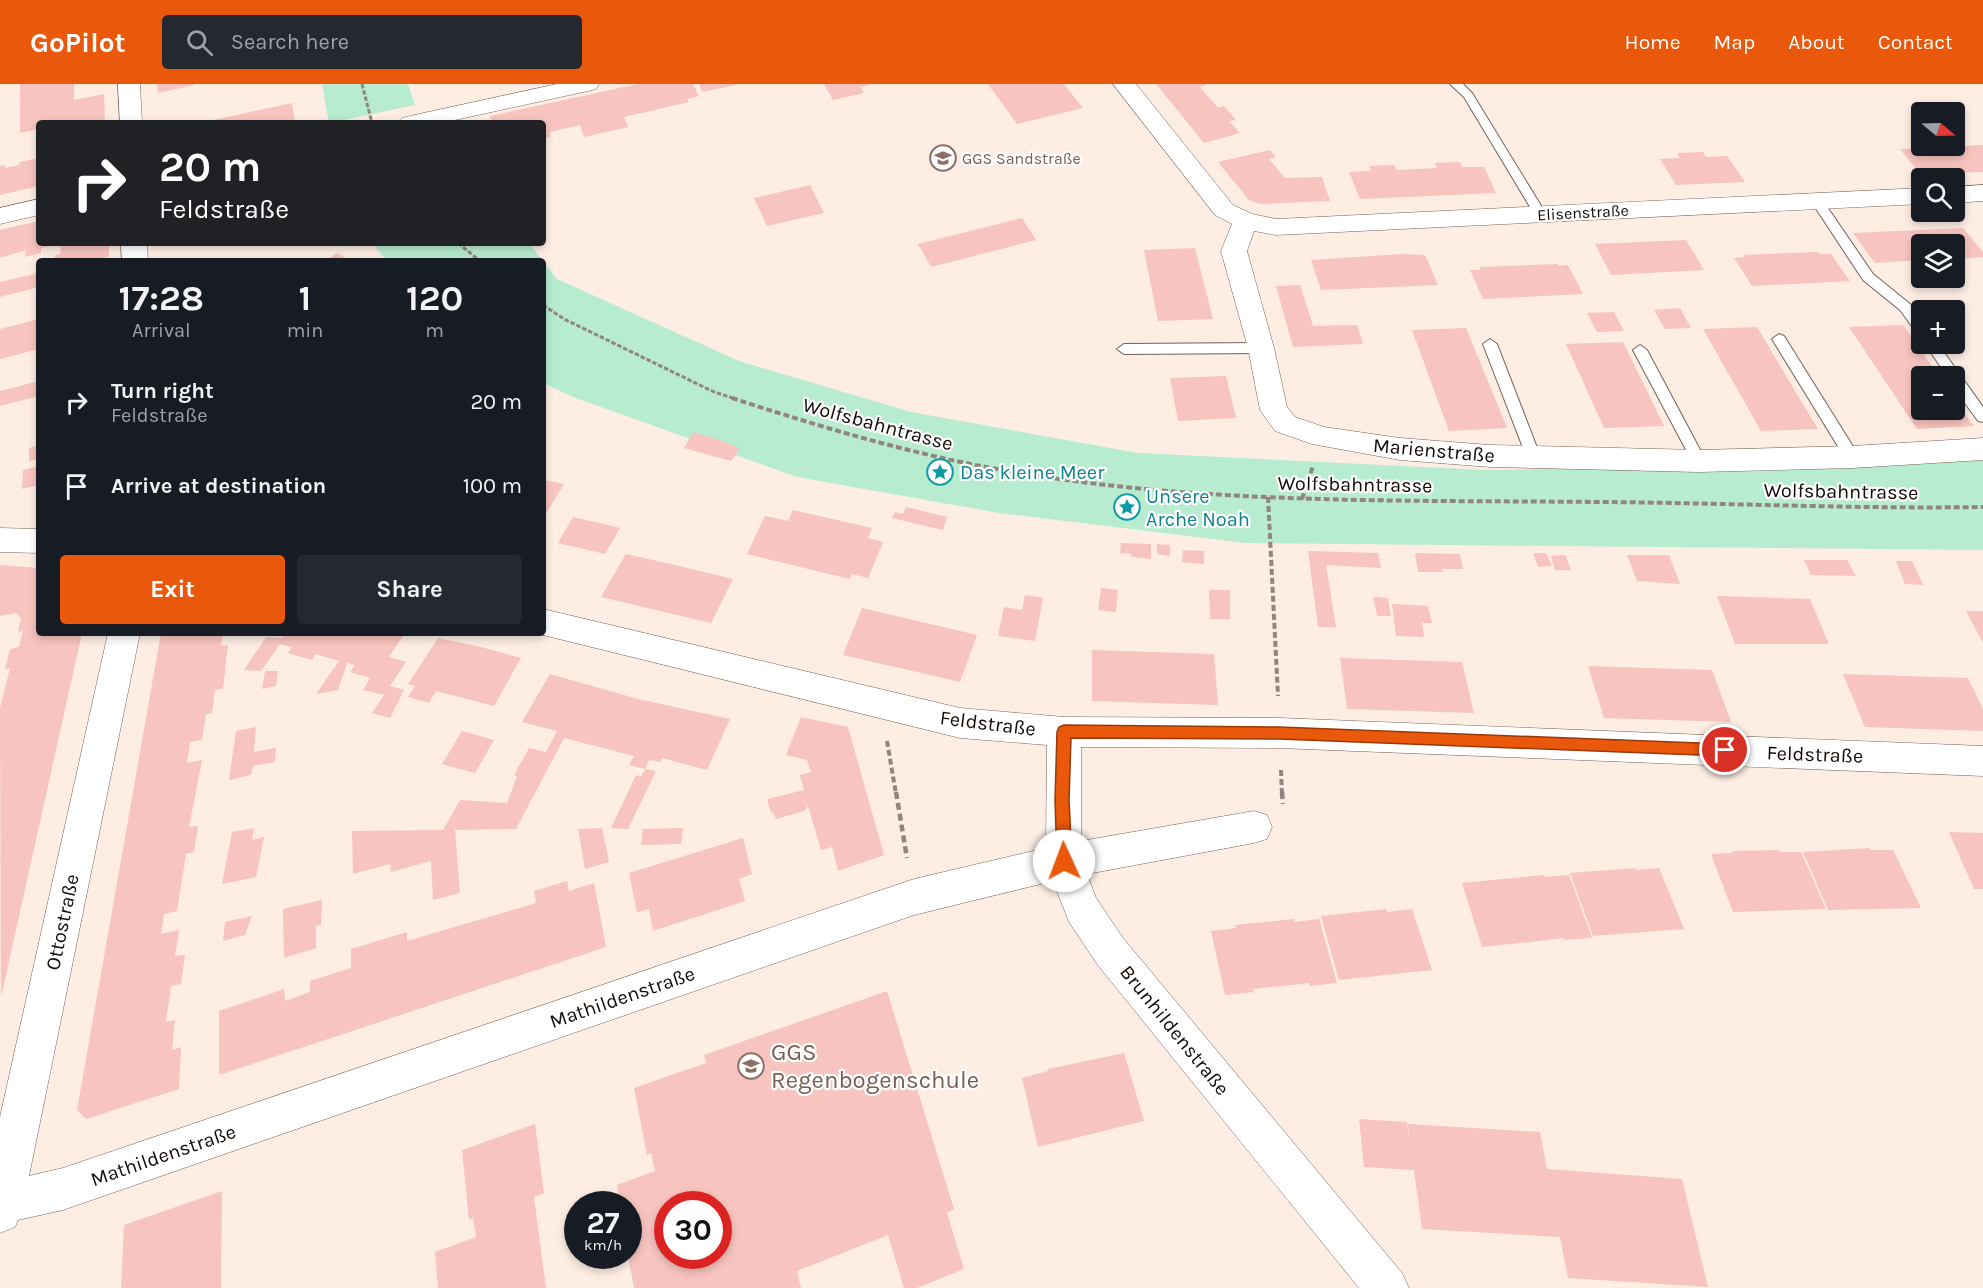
<!DOCTYPE html>
<meta charset="utf-8">
<style>
:root{--surface:#171b24;--page:#242831;--text:#f1f3f6;--muted:#9ea1a6;--accent:#ea580c}
body{margin:0;font-family:Karla,sans-serif;background:var(--page);color:var(--text);height:100vh;display:flex;flex-direction:column;font-size:22px;white-space:nowrap}
*{box-sizing:border-box;margin:0}
p{font-size:20px;color:var(--muted)}
.icon{flex:none;width:33px;height:33px;fill:none;stroke:currentColor;stroke-width:2;stroke-linecap:round;stroke-linejoin:round}
.map{position:relative;flex:1;overflow:hidden}
.details{position:absolute;left:36px;top:174px;width:510px;height:378px;display:flex;flex-direction:column;background:var(--surface);border-radius:6px;box-shadow:0 3px 9px #0003}
.details>*{flex:none}
.guide{position:absolute;left:36px;top:36px;width:510px;height:126px;border-radius:6px;box-shadow:0 3px 9px #0003;background:#202124;color:#fff;overflow:hidden}
.needle{width:39px;rotate:109deg}
.controls{position:absolute;left:1911px;top:18px;display:grid;gap:12px}
.controls a{display:grid;place-items:center;width:54px;height:54px;border-radius:6px;background:var(--surface);box-shadow:0 3px 9px #0003;font-size:30px}
.speed{position:absolute;left:564px;top:1107px;display:flex;gap:12px;font-size:30px;font-weight:700;text-align:center}
.speed>*{display:grid;place-content:center;width:78px;height:78px;border-radius:50%;background:var(--surface);box-shadow:0 3px 9px #0003;line-height:1}
.speed small{font-size:15px;font-weight:400}
.speed .limit{border:9px solid #d22;background:#fff;color:#111}
.pin{position:absolute;display:grid;place-items:center;width:51px;height:51px;color:#fff;margin:-26px;border:3px solid #fff;border-radius:50%;box-shadow:0 2px 6px #0007}
.me{position:absolute;width:66px;margin:-33px;rotate:358deg;stroke-linejoin:round;filter:drop-shadow(0 0 4px #0008)}
.turn{display:flex;align-items:center;gap:21px;height:126px;padding:0 24px;font-size:27px}
.turn .icon{width:78px;height:78px;stroke-width:2.5}
.turn b{display:block;font-size:42px;line-height:51px}
.eta{display:flex;justify-content:space-evenly;align-items:center;height:102px;text-align:center}
.eta b{font-size:36px;font-weight:700;line-height:42px}
.primary-button{display:flex;gap:12px;margin-top:auto;padding:12px 24px}
.primary-button a{flex:1;height:69px;border-radius:6px;background:var(--accent);color:#fff;font-size:24px;font-weight:700;line-height:69px;text-align:center}
.primary-button a+a{background:var(--page);color:var(--text)}
ul{padding:0;list-style:none}
li{display:flex;align-items:center;gap:18px;height:84px;padding:0 24px}
li div{flex:1}
li b{display:block;font-size:22px}
li em{font-style:normal}
header{display:flex;align-items:center;gap:36px;box-sizing:border-box;height:84px;padding:0 30px;background:var(--accent);color:#fff}
header strong{font-size:28px}
nav{display:flex;gap:33px;margin-inline-start:auto;font-size:21px}
.search{width:420px;height:54px;background:var(--page);display:flex;align-items:center;gap:15px;box-sizing:border-box;padding:0 21px;border-radius:6px;color:var(--muted);font-size:22px}
.map>svg:first-child{display:block}
</style>
<header>
<strong>GoPilot</strong>
<div class="search"><svg class="icon" aria-label="search" viewBox="0 0 24 24"><circle cx="10" cy="10" r="6"/><path d="M15 15l6 6"/></svg>Search here</div>
<nav><a>Home</a><a>Map</a><a>About</a><a>Contact</a></nav>
</header>
<div class="map">
<svg width="1983" height="1204" viewBox="0 0 1983 1204">
<rect width="100%" height="100%" fill="#fdede3"/>
<g fill="#b7ecd0">
<path d="M322,0H408L415,21L329,39Z"/>
<path d="M372,159H529L557,195L739,277L911,328L1138,369L1485,386L1902,381L1983,374V466L1245,459L999,429L797,393L573,313L543,299V177H387Z"/>
</g>
<g fill="#f8c4bf" fill-rule="evenodd">
<path d="M20,0H74V16L104,10L105,39H39V45L20,49Z"/>
<path d="M157,0H194V1L158,9Z"/>
<path d="M638,0H693L699,12L687,15L689,18L624,33L628,43L584,53L580,41L550,48L551,53L543,54V39H492L490,32Z"/>
<path d="M699,0H736V1L702,8Z"/>
<path d="M824,0H870V1L860,3L864,9L833,16Z"/>
<path d="M988,0H1064L1083,24L1017,40Z"/>
<path d="M1156,0H1208L1200,3L1218,24L1224,22L1236,36L1229,37L1240,49L1204,59Z"/>
<path d="M292,19L295,39H204V38Z"/>
<path d="M1916,59L1945,63L1983,61V88L1920,90L1900,65L1920,64Z"/>
<path d="M1270,66L1276,73L1269,75L1285,94L1322,93L1330,117L1260,120L1249,116L1218,78Z"/>
<path d="M1703,68L1706,73L1727,72L1745,98L1676,101L1660,75L1680,74L1677,69Z"/>
<path d="M39,74V102L0,111V82L5,81V84L19,81L20,78Z"/>
<path d="M1460,78L1462,83H1484L1496,109L1360,115L1349,88L1371,87L1369,82L1394,81L1397,86L1437,84L1435,79Z"/>
<path d="M810,101L824,129L767,142L754,114Z"/>
<path d="M1022,134L1036,156L931,183L918,160Z"/>
<path d="M39,137V159H109V172L98,177H55V171L60,170L61,163L54,161L41,164V169L25,173L26,166L0,174V146Z"/>
<path d="M1963,144L1983,168V173L1954,175V160H1922V176L1875,179L1853,149Z"/>
<path d="M1686,156L1704,186L1611,191L1595,160Z"/>
<path d="M1195,164L1213,235L1158,237L1144,166Z"/>
<path d="M1818,168L1820,170H1831L1850,197L1752,202L1734,174L1745,173L1744,171Z"/>
<path d="M337,169L350,177H325Z"/>
<path d="M1402,170L1425,171L1438,201L1321,206L1311,176Z"/>
<path d="M1558,180L1559,182L1568,181L1583,210L1483,215L1470,186H1480V183Z"/>
<path d="M39,189V203L0,213V198Z"/>
<path d="M1300,201L1313,242L1357,241L1363,260L1293,263L1276,202Z"/>
<path d="M1680,224L1691,244L1665,245L1654,226Z"/>
<path d="M1614,228L1624,247L1597,248L1587,229Z"/>
<path d="M39,235V265L0,275V245Z"/>
<path d="M1903,241L1939,292H1922V326H1954V315L1974,342L1917,345L1849,243Z"/>
<path d="M1757,243L1792,302L1818,345L1761,347L1703,245Z"/>
<path d="M1466,244L1490,302L1507,344L1449,347L1412,246Z"/>
<path d="M1623,258L1643,299L1664,342L1604,344L1566,260Z"/>
<path d="M1226,292L1236,334L1178,337L1170,294Z"/>
<path d="M39,297V312L0,322V307Z"/>
<path d="M693,348L720,356L740,364L731,377L684,364Z"/>
<path d="M39,361V375L29,377V364Z"/>
<path d="M39,382V401L22,405L23,386Z"/>
<path d="M544,396L564,400L543,434V398Z"/>
<path d="M906,423L947,433L943,446L892,434L895,428L903,430Z"/>
<path d="M793,426L872,444L868,454L883,458L868,494L852,490L850,495L747,470L765,432L788,437Z"/>
<path d="M573,433L620,444L605,470L558,459Z"/>
<path d="M1121,459L1151,460V475L1131,473L1132,470L1120,469Z"/>
<path d="M1157,460L1170,461V472L1157,470Z"/>
<path d="M1183,466L1204,467V480L1182,478Z"/>
<path d="M1308,467L1378,469L1381,484L1326,481L1336,543H1318Z"/>
<path d="M1415,469L1460,470L1463,485H1442L1443,488H1418Z"/>
<path d="M1533,469H1546L1552,482L1538,483Z"/>
<path d="M626,470L679,482L733,495L711,539L601,513Z"/>
<path d="M1565,471L1571,486H1555L1551,472Z"/>
<path d="M1627,471H1669L1680,500L1637,497Z"/>
<path d="M1804,476H1847L1856,492L1811,491Z"/>
<path d="M1896,477H1912L1923,501L1905,500Z"/>
<path d="M0,481L39,484V549H82L1,913L0,624L10,584L5,585L10,565L19,563L23,547L18,548L21,534L16,529L0,532Z"/>
<path d="M1101,504L1118,506L1116,528L1098,526Z"/>
<path d="M1209,506H1230V535H1210Z"/>
<path d="M1025,511L1043,514L1035,557L998,552L1004,523L1022,526Z"/>
<path d="M1717,512L1810,515L1829,560H1735Z"/>
<path d="M1373,513L1388,514L1391,532H1377Z"/>
<path d="M1392,520L1428,522L1432,539H1422L1424,553L1396,552Z"/>
<path d="M862,524L977,551L960,598L843,571Z"/>
<path d="M1966,527H1983V559Z"/>
<path d="M161,549H223L221,562L228,561L223,605L215,606L212,629L206,630L202,656L190,658L187,679L202,676L189,743L198,742L194,768L186,770L177,827L164,830L161,850L179,846L175,872L185,871L181,900L171,902L166,938L175,936L172,966L181,963L179,1005L86,1035L77,1026Z"/>
<path d="M285,549H405L389,573L406,578L390,602L404,606L390,634L372,629L384,611L363,606L370,594L350,588L355,581L347,579L338,606L316,610L339,577L315,570L312,576L288,569L292,563L280,560L261,587L244,586L266,553L282,554Z"/>
<path d="M438,554L481,563L521,574L494,622L436,607L429,619L408,613L415,602L408,600Z"/>
<path d="M1092,566L1214,570L1218,621L1092,617Z"/>
<path d="M1340,574L1462,578L1474,629L1347,625Z"/>
<path d="M1588,582L1712,586L1731,638L1604,634Z"/>
<path d="M265,587H278L276,602L262,605Z"/>
<path d="M550,590L638,615L730,635L707,686L662,674L660,678L649,676L645,685L629,681L634,672L564,654L516,745L455,746L460,809L433,816L431,777L391,788L390,780L353,790L352,747L443,746L460,716L507,719L517,692L514,691L529,664L546,668L557,647L522,638Z"/>
<path d="M1843,590L1968,594L1983,625V647L1865,643Z"/>
<path d="M801,633L848,643L884,771L838,787L832,763L821,766L808,722L804,727L776,735L773,728L771,729L767,715L804,706L800,691L811,688L807,676L786,671Z"/>
<path d="M256,643L254,668L276,664L275,678L253,682L251,691L229,696L236,647Z"/>
<path d="M462,647L494,656L475,689L442,680Z"/>
<path d="M645,685L656,687L628,745L611,744L636,691L641,693Z"/>
<path d="M254,744L252,756L264,753L256,793L222,800L232,748Z"/>
<path d="M602,744L609,778L585,785L578,745Z"/>
<path d="M683,744L681,760L641,761L643,745Z"/>
<path d="M1949,748L1983,749V805H1974Z"/>
<path d="M743,754L752,790L739,795L745,817L653,847L649,825L637,828L629,789Z"/>
<path d="M1869,764L1870,766H1893L1921,824L1828,826L1803,768Z"/>
<path d="M1779,766L1780,768H1801L1826,825L1733,828L1711,770L1733,769L1732,767Z"/>
<path d="M1635,784L1636,786L1659,784L1684,845L1593,852L1570,789Z"/>
<path d="M1544,791V793L1569,791L1592,854L1565,856L1564,854L1482,863L1462,799Z"/>
<path d="M567,797L569,807L594,799L606,863L219,991V927L284,905L285,917L310,908V897L351,884V865L407,848V857L536,819L534,807Z"/>
<path d="M322,816L321,841L316,842V864L284,874L283,825Z"/>
<path d="M1386,825L1387,828L1412,825L1432,886L1339,896L1321,832Z"/>
<path d="M252,832L245,851L223,857L225,838Z"/>
<path d="M1294,835L1295,838L1319,835L1337,899L1310,902L1309,899L1253,905L1254,908L1225,911L1211,847L1236,844L1235,841Z"/>
<path d="M887,907L954,1125L947,1129L964,1185L917,1204H904L888,1151L797,1187L801,1204H634L628,1171V1120H620L617,1101L655,1087L651,1069L647,1071L634,1004L706,979L704,971ZM668,1120H718V1172H668Z"/>
<path d="M1124,969L1144,1037L1038,1063L1022,994L1048,987V985Z"/>
<path d="M1359,1035L1407,1038L1409,1057L1408,1040L1540,1048L1547,1085L1682,1095L1708,1203L1568,1194L1560,1153L1422,1145L1414,1086L1364,1083Z"/>
<path d="M535,1040L544,1109L534,1113L546,1204H438L435,1168L476,1153L473,1134L469,1136L462,1066Z"/>
<path d="M222,1107L221,1204H121L124,1141Z"/>
</g>
<g fill="none" stroke-linecap="round" stroke-linejoin="round">
<g stroke="#736256" stroke-width="2">
<g id="service">
<path d="M1450,0H1463L1472,9L1546,130L1544,133H1536L1464,13Z"/>
<path d="M1817,113L1821,114L1873,190L1910,220L1922,236V250L1917,249L1900,226L1863,196L1811,117Z"/>
<path d="M1779,250L1784,252L1857,369L1859,373L1857,377H1847L1772,255Z"/>
<path d="M1490,255L1497,260L1541,374L1539,378H1529L1527,374L1483,260Z"/>
<path d="M1261,259L1268,264L1261,269L1124,270L1117,265L1124,260Z"/>
<path d="M1925,260H1938L1983,323V338L1978,337L1954,304V292H1947Z"/>
<path d="M1640,261L1647,266L1706,377L1704,381H1694L1692,377L1633,266Z"/>
</g>
</g>
<g stroke="#736256" stroke-width="1">
<g id="minor">
<path d="M118,0H140L142,39H120Z"/>
<path d="M557,0H599L596,5L588,7L441,39H399L402,34L410,32Z"/>
<path d="M1113,0H1136L1233,121L1252,130L1276,135L1922,104V120L1276,151L1254,147L1247,167L1274,264L1287,323L1295,333L1324,343L1400,354L1490,361L1699,366L1852,362L1983,354V376L1852,384L1699,388L1490,383L1400,376L1312,360L1275,347L1260,326L1248,264L1221,167L1232,140L1215,131Z"/>
<path d="M1983,101V117L1954,119V103Z"/>
<path d="M39,115V131L0,140V124Z"/>
<path d="M121,159H147L148,177H122Z"/>
<path d="M0,444L39,445V469L0,468Z"/>
<path d="M543,525L960,624L1064,633L1279,634L1983,662V692L1279,664L1081,663V757L1254,727L1267,731L1272,743L1267,755L1254,759L1087,790L1096,814L1123,854L1402,1189L1409,1204H1359L1097,880L1069,838L1053,797L914,831L63,1126L18,1136L15,1143L0,1149V1033L108,549H140L29,1092L63,1084L914,795L1046,764L1047,661L960,654L543,551L537,549H543Z"/>
</g>
</g>
<g stroke="#91857e" stroke-width="3" stroke-dasharray="4.5 2" stroke-linecap="butt">
<path d="M362,0L372,39"/>
<path d="M458,159L480,177"/>
<path d="M543,221L564,235L714,308L736,315"/>
</g>
<g stroke="#91857e" stroke-width="4" stroke-dasharray="6 3" stroke-linecap="butt">
<path d="M732,314C824,344 917,372 1014,388C1208,421 1406,416 1602,418C1729,419 1856,425 1983,423"/>
<path d="M1268,413L1278,612"/>
<path d="M1302,415L1313,382"/>
<path d="M887,657L896,710"/>
<path d="M1281,686L1282,710"/>
</g>
<g stroke="#91857e" stroke-width="4.5" stroke-dasharray="7 4" stroke-linecap="butt">
<path d="M896,708L907,774"/>
<path d="M1282,708L1283,720"/>
</g>
<use href="#service" fill="#fff" fill-rule="evenodd"/>
<use href="#minor" fill="#fff" fill-rule="evenodd"/>
</g>
<path fill="#ea580c" stroke="#983908" stroke-width="1.5" d="M1064,641L1279,643L1725,660L1730,662L1732,666L1730,671L1725,672L1279,655L1071,654L1069,716L1072,777L1070,782L1064,784L1059,782L1057,777L1055,716L1057,648L1059,643Z"/>
<defs>
<g id="school-ring" transform="scale(1.35)"><circle r="9.5" fill="#fff" stroke="#8d6e63" stroke-width="1.5"/><path d="M0-5L7-2L0 1L-7-2ZM-4 1L0 2.5L4 1V4Q0 6-4 4Z" fill="#8d6e63"/></g>
<g id="sight-ring" transform="scale(1.35)"><circle r="9.5" fill="#fff" stroke="#0f9aa8" stroke-width="1.5"/><path d="M0-6L1.8-2.2L6-1.7L2.9 1.2L3.7 5.4L0 3.3L-3.7 5.4L-2.9 1.2L-6-1.7L-1.8-2.2Z" fill="#0f9aa8"/></g>
</defs>
<g fill-rule="evenodd">
<use href="#school-ring" x="943" y="74"/>
<use href="#sight-ring" x="940" y="388"/>
<use href="#sight-ring" x="1127" y="423"/>
<use href="#school-ring" x="751" y="982"/>
</g>
<g text-anchor="middle" stroke-width="4.5" stroke-linejoin="round" paint-order="stroke">
<g font-size="16" fill="#785e54" stroke="#fff" text-anchor="start">
<text x="962" y="80">GGS Sandstraße</text>
</g>
<g font-size="16" fill="#120b07" stroke="#fff">
<text transform="translate(1583 128) rotate(-3)" y="6">Elisenstraße</text>
</g>
<g font-size="20" fill="#120b07" stroke="#fff">
<text transform="translate(878 340) rotate(15)" y="7">Wolfsbahntrasse</text>
<text transform="translate(1434 366) rotate(5)" y="7">Marienstraße</text>
<text transform="translate(1355 400) rotate(1)" y="7">Wolfsbahntrasse</text>
<text transform="translate(1841 407) rotate(1)" y="7">Wolfsbahntrasse</text>
<text transform="translate(988 639) rotate(7)" y="7">Feldstraße</text>
<text transform="translate(1815 670) rotate(2)" y="7">Feldstraße</text>
<text transform="translate(62 838) rotate(-78)" y="7">Ottostraße</text>
<text transform="translate(622 913) rotate(-19)" y="7">Mathildenstraße</text>
<text transform="translate(1175 946) rotate(51)" y="7">Brunhildenstraße</text>
<text transform="translate(163 1071) rotate(-19)" y="7">Mathildenstraße</text>
</g>
<g font-size="20" fill="#0d838f" stroke="#fff" text-anchor="start">
<text x="960" y="395">Das kleine Meer</text>
<text x="1146" y="419">Unsere<tspan x="1146" dy="23">Arche Noah</tspan></text>
</g>
<g font-size="24" fill="#785e54" stroke="#fff" text-anchor="start">
<text x="771" y="976">GGS<tspan x="771" dy="28">Regenbogenschule</tspan></text>
</g>
</g>
</svg>
<div class="controls">
<a><svg class="needle" viewBox="-14 -14 28 28"><path d="M0-13l5 13h-10z" fill="#e53935"/><path d="M0 13l5-13h-10z" fill="#9ea1a6"/></svg></a>
<a><svg class="icon" aria-label="search" viewBox="0 0 24 24"><circle cx="10" cy="10" r="6"/><path d="M15 15l6 6"/></svg></a>
<a><svg class="icon" aria-label="layers" viewBox="0 0 24 24"><path d="M12 4l9 5-9 5-9-5zM3 14l9 5 9-5"/></svg></a>
<a>+</a>
<a>−</a>
</div>
<div class="speed"><div>27<small>km/h</small></div><div class="limit">30</div></div>
<div class="pin" style="left:1725px;top:666px;background:#d93025"><svg class="icon" aria-label="arrive" viewBox="0 0 24 24"><path d="M6 21V4h12l-3 4 3 4H6"/></svg></div>
<svg class="me" style="left:1064px;top:777px" viewBox="-20 -20 40 40"><circle r="19" fill="#fff"/><path d="M0-13L10 11 0 6-10 11z" fill="#ea580c"/></svg>
<div class="guide">
<div class="turn"><svg class="icon" aria-label="right" viewBox="0 0 24 24"><path d="M7 20v-9h11M14 6l5 5-5 5"/></svg><div><b>20 m</b>Feldstraße</div></div>
</div>
<section class="details">
<div class="eta">
<div><b>17:28</b><p>Arrival</p></div>
<div><b>1</b><p>min</p></div>
<div><b>120</b><p>m</p></div>
</div>
<ul>
<li><svg class="icon" aria-label="right" viewBox="0 0 24 24"><path d="M7 20v-9h11M14 6l5 5-5 5"/></svg><div><b>Turn right</b><p>Feldstraße</p></div><em>20 m</em></li>
<li><svg class="icon" aria-label="arrive" viewBox="0 0 24 24"><path d="M6 21V4h12l-3 4 3 4H6"/></svg><div><b>Arrive at destination</b></div><em>100 m</em></li>
</ul>
<div class="primary-button"><a>Exit</a><a>Share</a></div>
</section>
</div>
